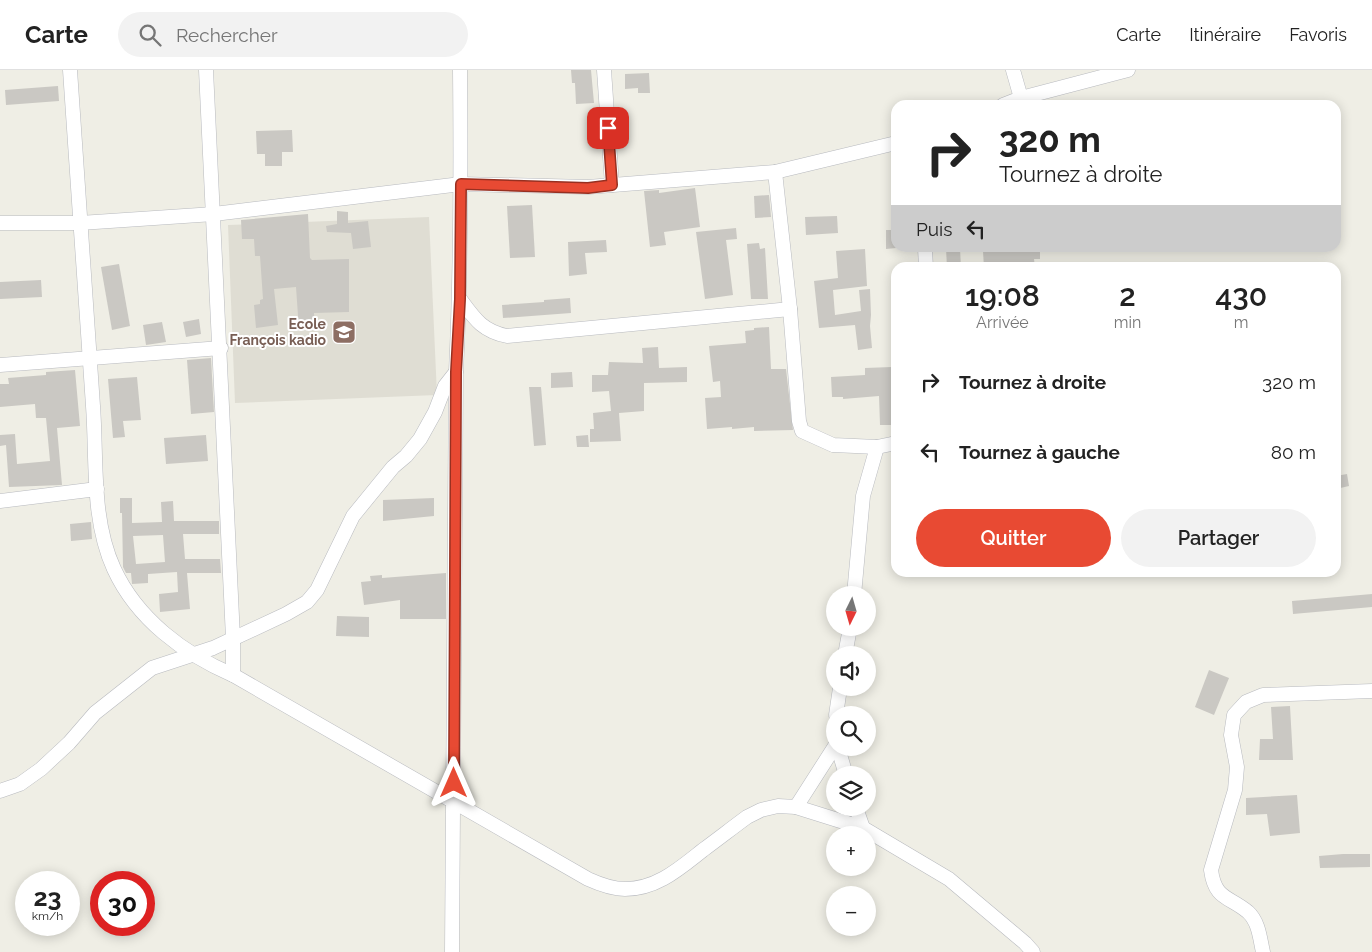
<!DOCTYPE html>
<html lang="fr">
<meta charset="utf-8">
<style>
:root{--surface:#fff;--page:#f2f2f2;--text:#222;--muted:#767676;--line:#e0e0e0;--accent:#e84a33}
body{margin:0;font-family:Raleway,sans-serif;background:var(--page);color:var(--text);height:100vh;display:flex;flex-direction:column;font-size:19px;white-space:nowrap}
*{box-sizing:border-box;margin:0}
p{font-size:16px;color:var(--muted)}
.icon{flex:none;width:28px;height:28px;fill:none;stroke:currentColor;stroke-width:2;stroke-linecap:round;stroke-linejoin:round}
.map{position:relative;flex:1;overflow:hidden}
.details{position:absolute;left:891px;top:192px;width:450px;height:315px;display:flex;flex-direction:column;background:var(--surface);border-radius:15px;box-shadow:0 2px 12px #0003}
.details>*{flex:none}
.top-card{position:absolute;left:891px;top:30px;width:450px;height:152px;border-radius:15px;box-shadow:0 2px 12px #0003;background:#fff;color:var(--text);overflow:hidden}
.needle{width:32px;rotate:185deg}
.buttons{position:absolute;left:826px;top:516px;display:grid;gap:10px}
.buttons a{display:grid;place-items:center;width:50px;height:50px;border-radius:50%;background:var(--surface);box-shadow:0 2px 12px #0003;font-size:25px}
.speed{position:absolute;left:15px;top:801px;display:flex;gap:10px;font-size:25px;font-weight:700;text-align:center}
.speed>*{display:grid;place-content:center;width:65px;height:65px;border-radius:50%;background:var(--surface);box-shadow:0 2px 12px #0003;line-height:1}
.speed small{font-size:12px;font-weight:400}
.speed .limit{border:8px solid #d22;background:#fff;color:#111}
.pin{position:absolute;display:grid;place-items:center;width:42px;height:42px;color:#fff;margin:-21px;border-radius:10px;box-shadow:0 2px 8px #0006}
.me{position:absolute;width:55px;margin:-28px;rotate:0deg;stroke-linejoin:round;filter:drop-shadow(0 0 4px #0008)}
.turn{display:flex;align-items:center;gap:18px;height:105px;padding:0 25px;font-size:22px}
.turn .icon{width:65px;height:65px;stroke-width:2.5}
.turn b{display:block;font-size:35px;line-height:42px}
.then{display:flex;align-items:center;height:48px;padding:0 25px;background:#0003;gap:10px;font-size:19px}
.eta{display:flex;justify-content:space-evenly;align-items:center;height:85px;text-align:center}
.eta b{font-size:30px;font-weight:600;line-height:35px}
.primary-button{display:flex;gap:10px;margin-top:auto;padding:10px 25px}
.primary-button a{flex:1;height:58px;border-radius:30px;background:var(--accent);color:#fff;font-size:20px;font-weight:600;line-height:58px;text-align:center}
.primary-button a+a{background:var(--page);color:var(--text)}
ul{padding:0;list-style:none}
li{display:flex;align-items:center;gap:15px;height:70px;padding:0 25px}
li div{flex:1}
li b{display:block;font-size:19px}
li em{font-style:normal}
header{display:flex;align-items:center;gap:30px;box-sizing:border-box;height:70px;padding:0 25px;background:var(--surface);border-bottom:1px solid var(--line)}
header strong{font-size:24px}
nav{display:flex;gap:28px;margin-inline-start:auto;font-size:18px}
.search{width:350px;height:45px;background:var(--page);display:flex;align-items:center;gap:12px;box-sizing:border-box;padding:0 18px;border-radius:28px;color:var(--muted);font-size:19px}
.map>svg:first-child{display:block}
</style>
<header>
<strong>Carte</strong>
<div class="search"><svg class="icon" aria-label="search" viewBox="0 0 24 24"><circle cx="10" cy="10" r="6"/><path d="M15 15l6 6"/></svg>Rechercher</div>
<nav><a>Carte</a><a>Itinéraire</a><a>Favoris</a></nav>
</header>
<div class="map">
<svg width="1372" height="882" viewBox="0 0 1372 882">
<rect width="100%" height="100%" fill="#efeee5"/>
<path fill="#dfddd3" d="M429,147L437,325L235,333L228,155Z"/>
<g fill="#cac8c3" fill-rule="evenodd">
<path d="M571,0H591L594,33L576,34L575,13H572Z"/>
<path d="M649,3L650,23H638V18L625,19V4Z"/>
<path d="M58,16L59,31L6,35L5,20Z"/>
<path d="M292,60L293,82H282V96H265V84H257L256,61Z"/>
<path d="M695,118L700,157L664,162L666,175L650,177L644,121L659,120V123Z"/>
<path d="M769,125L771,147L755,148L754,126Z"/>
<path d="M532,135L535,187L510,188L507,136Z"/>
<path d="M337,141L348,142V153L368,151L371,177L353,179L351,163L327,162L326,156L337,154Z"/>
<path d="M308,144L310,188L312,190L349,189V242L314,243L315,259L299,260L296,217L274,219L278,255L256,258L254,235L260,234V230L263,229L260,186H255L254,169H242L241,150Z"/>
<path d="M837,146L838,163L806,165L805,147Z"/>
<path d="M736,158L737,169L726,170L733,225L705,229L696,162Z"/>
<path d="M886,160H896V178L886,179Z"/>
<path d="M606,170L607,182L585,183L587,204L569,206L568,172Z"/>
<path d="M759,173L760,179L765,178L768,229H751L747,174Z"/>
<path d="M946,178H960L961,198H947Z"/>
<path d="M996,178H1040V189H1034L1035,198H984L983,181Z"/>
<path d="M865,179L867,216L833,220L835,245L861,241L859,220L870,219L871,245L870,256L872,278L858,280L855,255L819,258L814,211L838,208L836,181Z"/>
<path d="M119,194L130,256L112,260L101,197Z"/>
<path d="M41,210L42,227L0,229V212Z"/>
<path d="M570,228L571,243L503,248L502,235L544,232V230Z"/>
<path d="M199,249L201,264L186,267L183,252Z"/>
<path d="M162,252L166,272L146,275L143,255Z"/>
<path d="M769,257L771,299H786L793,360L754,361V357L732,359V357L707,359L705,328L721,327L720,311L713,312L709,276L746,273L745,261L754,260V258Z"/>
<path d="M658,277L659,298L687,297V312L644,313V341L619,343L621,371L590,372V359H594L593,343L611,341L609,321L592,322V305H608L609,292L643,293L642,278Z"/>
<path d="M211,288L214,342L191,344L187,290Z"/>
<path d="M892,297L895,355H880L879,326L843,329V327H832L831,307L865,305V298Z"/>
<path d="M75,300L80,356L57,358L62,415L9,417L6,375L0,376V365L15,364L17,394L50,391L46,348H36L35,334L0,337V314H9L8,308L46,305V302Z"/>
<path d="M572,302L573,317L551,318V303Z"/>
<path d="M137,307L141,350L123,351L125,367L113,368L108,309Z"/>
<path d="M529,317H541L546,375L534,376Z"/>
<path d="M206,365L208,391L166,394L164,368Z"/>
<path d="M588,365L589,377H577L576,366Z"/>
<path d="M1347,404L1349,416L1336,419V406Z"/>
<path d="M120,428H132V453L162,452L161,432L173,431L174,451H219V464H183L185,489H220L221,503H187L190,539L160,542L159,524L178,522L177,502L148,504V513L132,514L131,503H126L123,497L122,443H120ZM163,465L165,492L136,494L133,466Z"/>
<path d="M434,428V446L383,451V430Z"/>
<path d="M91,452L92,469L71,471L70,454Z"/>
<path d="M446,503V549H400V530L364,535L361,512L371,511L370,506L382,505V508Z"/>
<path d="M1372,524V537L1293,544L1292,531Z"/>
<path d="M337,546L369,547V567L336,566Z"/>
<path d="M1209,600L1229,608L1214,645L1195,637Z"/>
<path d="M1290,636L1293,690H1259L1260,669H1273L1271,637Z"/>
<path d="M1297,725L1300,763L1270,766L1267,744L1246,745V728Z"/>
<path d="M1343,784H1370V797L1320,798L1319,786Z"/>
</g>
<g fill="none" stroke-linecap="round" stroke-linejoin="round">
<g stroke="#b8babf" stroke-width="15">
<g id="minor">
<path d="M70,0C77,112 85,224 93,336C97,390 91,449 114,499C137,549 184,584 233,605L588,809C599,814 612,819 625,819C657,819 680,798 703,780C718,769 732,758 747,747L761,740L778,736L796,737L863,758L949,809L1025,873L1033,882"/>
<path d="M206,0L233,568V605"/>
<path d="M604,0L612,115"/>
<path d="M1013,0L1021,28"/>
<path d="M1003,35L1021,28L1128,0"/>
<path d="M775,102L790,239L799,351L802,361L833,375L877,377L896,373"/>
<path d="M0,153H80L214,144L461,114L588,117L775,102L896,73"/>
<path d="M925,178L926,198"/>
<path d="M460,229C474,248 482,261 507,266L790,239"/>
<path d="M0,295L221,278"/>
<path d="M0,431L97,419"/>
<path d="M854,525L863,426L877,377"/>
<path d="M845,585L850,558"/>
<path d="M836,645L840,618"/>
<path d="M838,678L846,705"/>
<path d="M0,721L20,714L41,699L69,673L95,643L152,598L213,578L286,544L307,532L317,520L353,446L393,397L406,386L420,369L435,342L445,316L456,302"/>
<path d="M796,737L835,676"/>
<path d="M856,738L863,758"/>
<path d="M452,882L456,302C461,201 461,101 460,0"/>
<path d="M1263,882C1260,869 1259,852 1248,842C1229,826 1215,830 1211,800L1235,720L1237,697L1231,665L1234,645L1246,632L1263,625L1372,621"/>
</g>
</g>
<use href="#minor" stroke="#fff" stroke-width="14"/>
</g>
<g fill="none" stroke-linecap="round" stroke-linejoin="round">
<g stroke="#973021" stroke-width="12">
<path id="route" d="M454,713L456,302L460,229L461,114L588,118L612,115L608,58"/>
</g>
<use href="#route" stroke="#e84a33" stroke-width="9"/>
</g>
<defs>
<g id="school-square" transform="scale(1.25)"><rect x="-9" y="-9" width="18" height="18" rx="4" fill="#8d6e63" stroke="#fff"/><path d="M0-5L7-2L0 1L-7-2ZM-4 1L0 2.5L4 1V4Q0 6-4 4Z" fill="#fff"/></g>
</defs>
<g fill-rule="evenodd">
<use href="#school-square" x="344" y="262"/>
</g>
<g text-anchor="middle" stroke-width="4" stroke-linejoin="round" paint-order="stroke">
<g font-size="14" font-weight="bold" fill="#785e54" stroke="#fff" text-anchor="end">
<text x="326" y="259">Ecole<tspan x="326" dy="16">François kadio</tspan></text>
</g>
</g>
</svg>
<div class="buttons">
<a><svg class="needle" viewBox="-14 -14 28 28"><path d="M0-13l5 13h-10z" fill="#e53935"/><path d="M0 13l5-13h-10z" fill="#767676"/></svg></a>
<a><svg class="icon" aria-label="sound" viewBox="0 0 24 24"><path d="M4 9h4l5-4v14l-5-4H4zM17 9q2 3 0 6"/></svg></a>
<a><svg class="icon" aria-label="search" viewBox="0 0 24 24"><circle cx="10" cy="10" r="6"/><path d="M15 15l6 6"/></svg></a>
<a><svg class="icon" aria-label="layers" viewBox="0 0 24 24"><path d="M12 4l9 5-9 5-9-5zM3 14l9 5 9-5"/></svg></a>
<a>+</a>
<a>−</a>
</div>
<div class="speed"><div>23<small>km/h</small></div><div class="limit">30</div></div>
<div class="pin" style="left:608px;top:58px;background:#d93025"><svg class="icon" aria-label="arrive" viewBox="0 0 24 24"><path d="M6 21V4h12l-3 4 3 4H6"/></svg></div>
<svg class="me" style="left:454px;top:713px" viewBox="-20 -20 40 40"><path d="M0-17L14 15 0 8-14 15z" fill="#e84a33" stroke="#fff" stroke-width="4"/></svg>
<div class="top-card">
<div class="turn"><svg class="icon" aria-label="right" viewBox="0 0 24 24"><path d="M7 20v-9h11M14 6l5 5-5 5"/></svg><div><b>320 m</b>Tournez à droite</div></div>
<div class="then">Puis<svg class="icon" aria-label="left" viewBox="0 0 24 24"><path d="M17 20v-9H6M10 6l-5 5 5 5"/></svg></div>
</div>
<section class="details">
<div class="eta">
<div><b>19:08</b><p>Arrivée</p></div>
<div><b>2</b><p>min</p></div>
<div><b>430</b><p>m</p></div>
</div>
<ul>
<li><svg class="icon" aria-label="right" viewBox="0 0 24 24"><path d="M7 20v-9h11M14 6l5 5-5 5"/></svg><div><b>Tournez à droite</b></div><em>320 m</em></li>
<li><svg class="icon" aria-label="left" viewBox="0 0 24 24"><path d="M17 20v-9H6M10 6l-5 5 5 5"/></svg><div><b>Tournez à gauche</b></div><em>80 m</em></li>
</ul>
<div class="primary-button"><a>Quitter</a><a>Partager</a></div>
</section>
</div>
